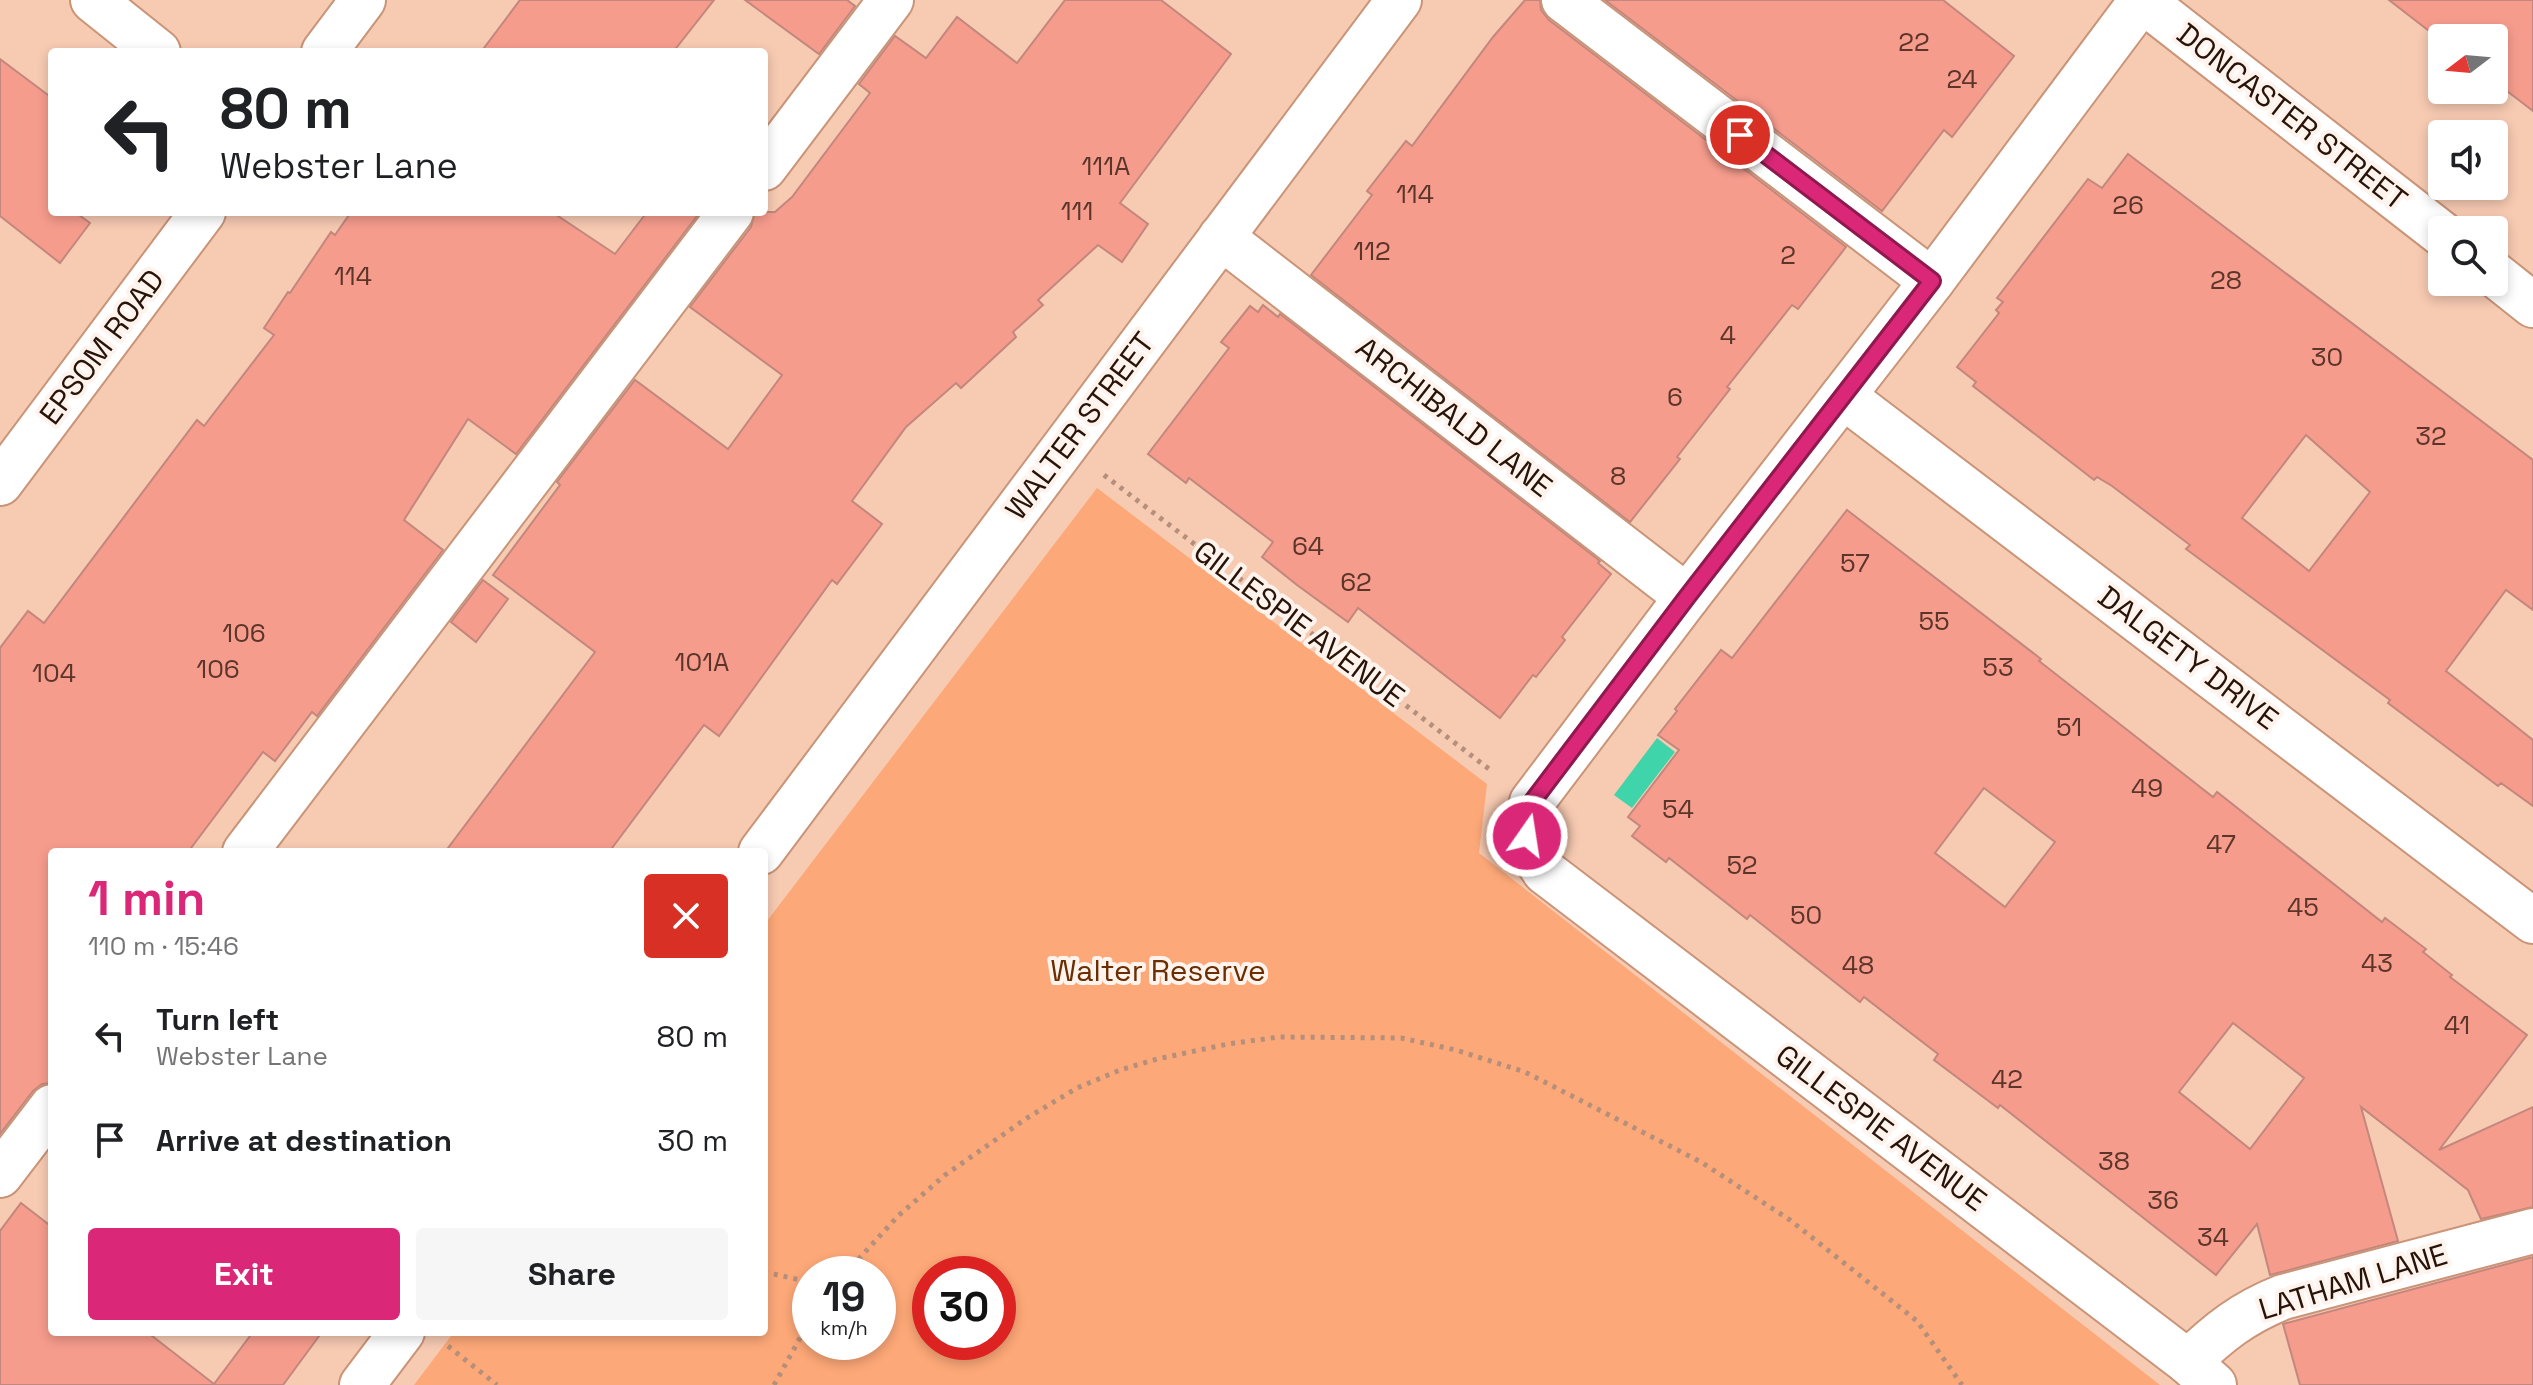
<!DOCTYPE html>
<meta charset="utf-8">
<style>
:root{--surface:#fff;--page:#f6f6f6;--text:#202124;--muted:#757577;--accent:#db2777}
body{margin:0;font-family:"Space Grotesk",sans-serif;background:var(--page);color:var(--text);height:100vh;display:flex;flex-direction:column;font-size:30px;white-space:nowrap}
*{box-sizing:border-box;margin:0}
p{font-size:26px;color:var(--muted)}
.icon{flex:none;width:44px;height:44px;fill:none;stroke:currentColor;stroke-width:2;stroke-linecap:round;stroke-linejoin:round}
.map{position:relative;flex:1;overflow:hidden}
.sheet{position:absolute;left:48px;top:848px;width:720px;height:488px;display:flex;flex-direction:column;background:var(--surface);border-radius:8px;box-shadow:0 4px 12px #0003}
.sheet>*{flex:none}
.hud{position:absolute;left:48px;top:48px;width:720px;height:168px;border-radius:8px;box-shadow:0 4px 12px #0003;background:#fff;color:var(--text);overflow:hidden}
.needle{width:52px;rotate:254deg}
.buttons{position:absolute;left:2428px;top:24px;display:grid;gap:16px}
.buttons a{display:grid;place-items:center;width:80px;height:80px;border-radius:8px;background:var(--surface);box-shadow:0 4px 12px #0003;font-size:40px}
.speed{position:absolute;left:792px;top:1256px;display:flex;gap:16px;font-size:40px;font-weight:700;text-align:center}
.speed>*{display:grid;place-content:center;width:104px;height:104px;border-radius:50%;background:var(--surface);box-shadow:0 4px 12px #0003;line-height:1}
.speed small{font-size:20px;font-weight:400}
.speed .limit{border:12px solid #d22;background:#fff;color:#111}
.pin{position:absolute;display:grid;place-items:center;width:68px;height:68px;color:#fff;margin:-34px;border:4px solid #fff;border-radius:50%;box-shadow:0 2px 8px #0007}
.me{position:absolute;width:88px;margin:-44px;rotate:13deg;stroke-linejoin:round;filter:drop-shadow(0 0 6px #0008)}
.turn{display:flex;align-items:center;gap:28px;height:168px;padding:0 40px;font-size:36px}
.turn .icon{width:104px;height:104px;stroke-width:2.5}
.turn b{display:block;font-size:56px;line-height:68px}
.round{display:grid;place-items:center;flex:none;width:84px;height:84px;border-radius:8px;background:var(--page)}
.overview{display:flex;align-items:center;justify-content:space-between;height:136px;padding:0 40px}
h1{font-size:48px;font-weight:700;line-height:60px;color:var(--accent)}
.action{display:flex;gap:16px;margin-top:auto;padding:16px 40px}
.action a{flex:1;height:92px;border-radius:8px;background:var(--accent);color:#fff;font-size:32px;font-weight:700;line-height:92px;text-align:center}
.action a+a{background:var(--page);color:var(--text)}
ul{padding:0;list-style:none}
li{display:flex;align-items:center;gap:24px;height:104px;padding:0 40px}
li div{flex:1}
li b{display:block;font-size:30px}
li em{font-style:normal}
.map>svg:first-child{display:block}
</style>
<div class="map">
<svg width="2533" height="1385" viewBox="0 0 2533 1385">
<rect width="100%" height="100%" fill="#f7cab2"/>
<path fill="#fda878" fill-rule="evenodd" d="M1097,488L1487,784L1479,853L2160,1385H414L454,1332H764V925ZM810,1274H878V1342H810ZM930,1274H998V1342H930Z"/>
<path fill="#40d4ab" d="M1657,738L1675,752L1632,808L1614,795Z"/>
<g fill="#f69c8d" stroke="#c3877d" stroke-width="2" fill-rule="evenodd">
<path d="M520,0H714L673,52H481Z"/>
<path d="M745,0H847L855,6L819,54Z"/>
<path d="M1065,0H1161L1231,54L1120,203L1148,224L1122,262L1098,245L1038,300L1043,305L1013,332L1016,337L961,388L956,383L906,427L852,501L882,524L837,584L832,580L719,736L704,725L609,852H445L595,652L493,575L560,485L557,482L635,380L728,449L782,375L690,307L751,227L755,212H775L792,197L870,93L859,84L895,36L926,58L957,17L1017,63Z"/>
<path d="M1525,0H1540L1541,10L1549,20L1846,247L1798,309L1792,305L1727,387L1730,389L1677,457L1680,459L1630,522L1311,275L1372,195L1367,191L1406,141L1412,146L1493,37Z"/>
<path d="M1605,0H1943L2014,56L1952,137L1944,130L1882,211Z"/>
<path d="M2389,0H2533V111L2494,81V38H2442V41Z"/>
<path d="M0,59L52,98V212H75L90,223L60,263L0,216Z"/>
<path d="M2128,154L2533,460V610L2506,590L2446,671L2533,740V806L2501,783L2498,786L2388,703L2390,700L2186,549L2190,545L2112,486L2097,477L2094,480L1973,386L1976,382L1957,367L1999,313L1996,310L2003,302L1997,298L2088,179L2102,188ZM2306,435L2370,492L2309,571L2242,518Z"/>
<path d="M351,212H552L615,254L647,212H700L516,454L468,419L404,520L443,550L317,716L312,712L275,761L263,752L188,852H52V1083L42,1084L33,1091L0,1134V648L28,611L44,623L197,420L204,426L274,335L264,328L288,292L290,293L331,232L335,235Z"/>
<path d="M1263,305L1278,317L1280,314L1600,561L1598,563L1611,574L1562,637L1565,640L1536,677L1533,675L1500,718L1358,608L1348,622L1297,585L1262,557L1273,542L1189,478L1186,483L1148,454L1229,348L1221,342L1250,306L1258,312Z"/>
<path d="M1847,510L2041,659L2039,661L2213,797L2217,792L2382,922L2385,918L2426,949L2423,952L2452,975L2450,977L2527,1035L2439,1150L2533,1107V1207L2481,1219L2468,1190L2361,1107L2398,1241L2270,1275L2257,1224L2216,1275L2000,1105L1998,1108L1934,1060L1938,1054L1864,997L1860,1002L1750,915L1747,919L1669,858L1666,862L1632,836L1640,826L1628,817L1679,750L1658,735L1677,711L1675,709L1721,650L1732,658ZM1984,788L2055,842L2005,907L1935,853ZM2233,1023L2304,1078L2250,1149L2179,1092Z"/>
<path d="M483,580L508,599L476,642L451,622Z"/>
<path d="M21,1203L52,1227V1332H147L214,1384L253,1332H322L283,1385H0V1231Z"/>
<path d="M2533,1257V1385H2300L2283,1324Z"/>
</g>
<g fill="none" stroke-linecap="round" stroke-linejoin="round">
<g stroke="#c99477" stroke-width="48">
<g id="minor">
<path d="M93,0L158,52"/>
<path d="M1564,0L1932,281"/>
<path d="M2142,0L1932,281L1687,597L1532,802C1523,830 1528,849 1545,872L2188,1362L2214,1385"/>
<path d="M2142,0L2442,234"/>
<path d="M764,168L891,0"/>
<path d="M1221,237L1687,597"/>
<path d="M2494,274L2533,305"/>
<path d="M1843,396L2533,921"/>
<path d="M245,852L731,212"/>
<path d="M761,852L1399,0"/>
<path d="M0,1175L52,1107"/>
<path d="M2188,1362C2219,1332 2243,1313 2283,1297L2533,1231"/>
<path d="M362,1385L402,1332"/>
</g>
</g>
<g stroke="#c99477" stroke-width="48">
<g id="major">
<path d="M324,52L363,0"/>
<path d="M0,483L203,212"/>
</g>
</g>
<g stroke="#b48f7b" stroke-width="5" stroke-dasharray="4 6" stroke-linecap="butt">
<path d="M1104,475L1493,772"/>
<path d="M764,1272L810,1282"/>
<path d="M845,1274L898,1216L945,1175L1027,1118L1077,1088L1120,1070L1157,1059L1228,1044L1279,1037L1401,1038L1456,1050L1525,1072L1701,1162L1790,1220L1917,1321L1962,1385"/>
<path d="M448,1346L497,1385"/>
<path d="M774,1385L810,1320"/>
</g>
<use href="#minor" stroke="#fff" stroke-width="44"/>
<use href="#major" stroke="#fff" stroke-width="44"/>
</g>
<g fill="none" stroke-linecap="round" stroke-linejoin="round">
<g stroke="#8e194d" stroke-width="20">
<path id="route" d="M1527,836V818L1532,802L1687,597L1932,281L1740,135"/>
</g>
<use href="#route" stroke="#db2777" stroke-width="14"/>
</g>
<g text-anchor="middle" stroke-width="8" stroke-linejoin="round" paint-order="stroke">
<g font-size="26" fill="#5b3529">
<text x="1914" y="51">22</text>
<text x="1962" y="88">24</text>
<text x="1106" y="175">111A</text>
<text x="1415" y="203">114</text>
<text x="2128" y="214">26</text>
<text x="1077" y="220">111</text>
<text x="1372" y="260">112</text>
<text x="1788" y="264">2</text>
<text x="353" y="285">114</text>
<text x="2226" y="289">28</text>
<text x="1728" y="344">4</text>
<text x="2327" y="366">30</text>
<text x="1675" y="406">6</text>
<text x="2431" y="445">32</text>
<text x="1618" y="485">8</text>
<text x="1308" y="555">64</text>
<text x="1855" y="572">57</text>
<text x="1356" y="591">62</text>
<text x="1934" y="630">55</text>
<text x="244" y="642">106</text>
<text x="702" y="671">101A</text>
<text x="1998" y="676">53</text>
<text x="218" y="678">106</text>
<text x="54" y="682">104</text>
<text x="2069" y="736">51</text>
<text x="2147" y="797">49</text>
<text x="1678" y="818">54</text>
<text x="2221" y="853">47</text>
<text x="1742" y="874">52</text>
<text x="2303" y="916">45</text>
<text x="1806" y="924">50</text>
<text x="2377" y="972">43</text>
<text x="1858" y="974">48</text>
<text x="2457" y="1034">41</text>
<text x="2007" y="1088">42</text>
<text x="2114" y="1170">38</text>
<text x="2163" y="1209">36</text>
<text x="2213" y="1246">34</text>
</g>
<g font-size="30" fill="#271308" stroke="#fff3ed">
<text transform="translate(2292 117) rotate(38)" y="10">DONCASTER STREET</text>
<text transform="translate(102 347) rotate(-53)" y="10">EPSOM ROAD</text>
<text transform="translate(1454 417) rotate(38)" y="10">ARCHIBALD LANE</text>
<text transform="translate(1080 426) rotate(-53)" y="10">WALTER STREET</text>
<text transform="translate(1299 624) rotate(37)" y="10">GILLESPIE AVENUE</text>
<text transform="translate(2188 658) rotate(37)" y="10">DALGETY DRIVE</text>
<text transform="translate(1881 1128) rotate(37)" y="10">GILLESPIE AVENUE</text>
<text transform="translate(2353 1282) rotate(-17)" y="10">LATHAM LANE</text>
</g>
<g font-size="30" fill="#6b2e00" stroke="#fff3ed">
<text x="1158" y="981">Walter Reserve</text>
</g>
</g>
</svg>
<div class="buttons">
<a><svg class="needle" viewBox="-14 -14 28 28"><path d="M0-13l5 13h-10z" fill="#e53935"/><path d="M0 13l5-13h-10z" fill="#757577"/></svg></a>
<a><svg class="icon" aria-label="sound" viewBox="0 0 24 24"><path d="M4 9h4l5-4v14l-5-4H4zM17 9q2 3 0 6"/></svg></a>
<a><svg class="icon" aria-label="search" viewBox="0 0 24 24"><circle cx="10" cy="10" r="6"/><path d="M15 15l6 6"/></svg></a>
</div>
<div class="speed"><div>19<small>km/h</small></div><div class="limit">30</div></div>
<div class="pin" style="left:1740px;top:135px;background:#d93025"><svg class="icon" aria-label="arrive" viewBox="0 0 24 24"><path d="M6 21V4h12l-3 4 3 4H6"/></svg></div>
<svg class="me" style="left:1527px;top:836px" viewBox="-20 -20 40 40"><circle r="17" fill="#db2777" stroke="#fff" stroke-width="3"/><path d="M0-11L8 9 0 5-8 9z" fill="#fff"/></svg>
<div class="hud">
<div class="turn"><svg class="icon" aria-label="left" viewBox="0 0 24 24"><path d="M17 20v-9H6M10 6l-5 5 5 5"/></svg><div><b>80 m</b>Webster Lane</div></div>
</div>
<section class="sheet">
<div class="overview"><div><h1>1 min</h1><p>110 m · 15:46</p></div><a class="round" style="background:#d93025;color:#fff"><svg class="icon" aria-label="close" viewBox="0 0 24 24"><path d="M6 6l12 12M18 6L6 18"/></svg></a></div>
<ul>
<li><svg class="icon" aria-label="left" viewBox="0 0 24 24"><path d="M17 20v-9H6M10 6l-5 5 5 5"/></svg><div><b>Turn left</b><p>Webster Lane</p></div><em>80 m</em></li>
<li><svg class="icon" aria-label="arrive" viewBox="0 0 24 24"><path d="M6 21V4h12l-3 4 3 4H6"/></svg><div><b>Arrive at destination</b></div><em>30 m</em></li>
</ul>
<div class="action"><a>Exit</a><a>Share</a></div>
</section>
</div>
